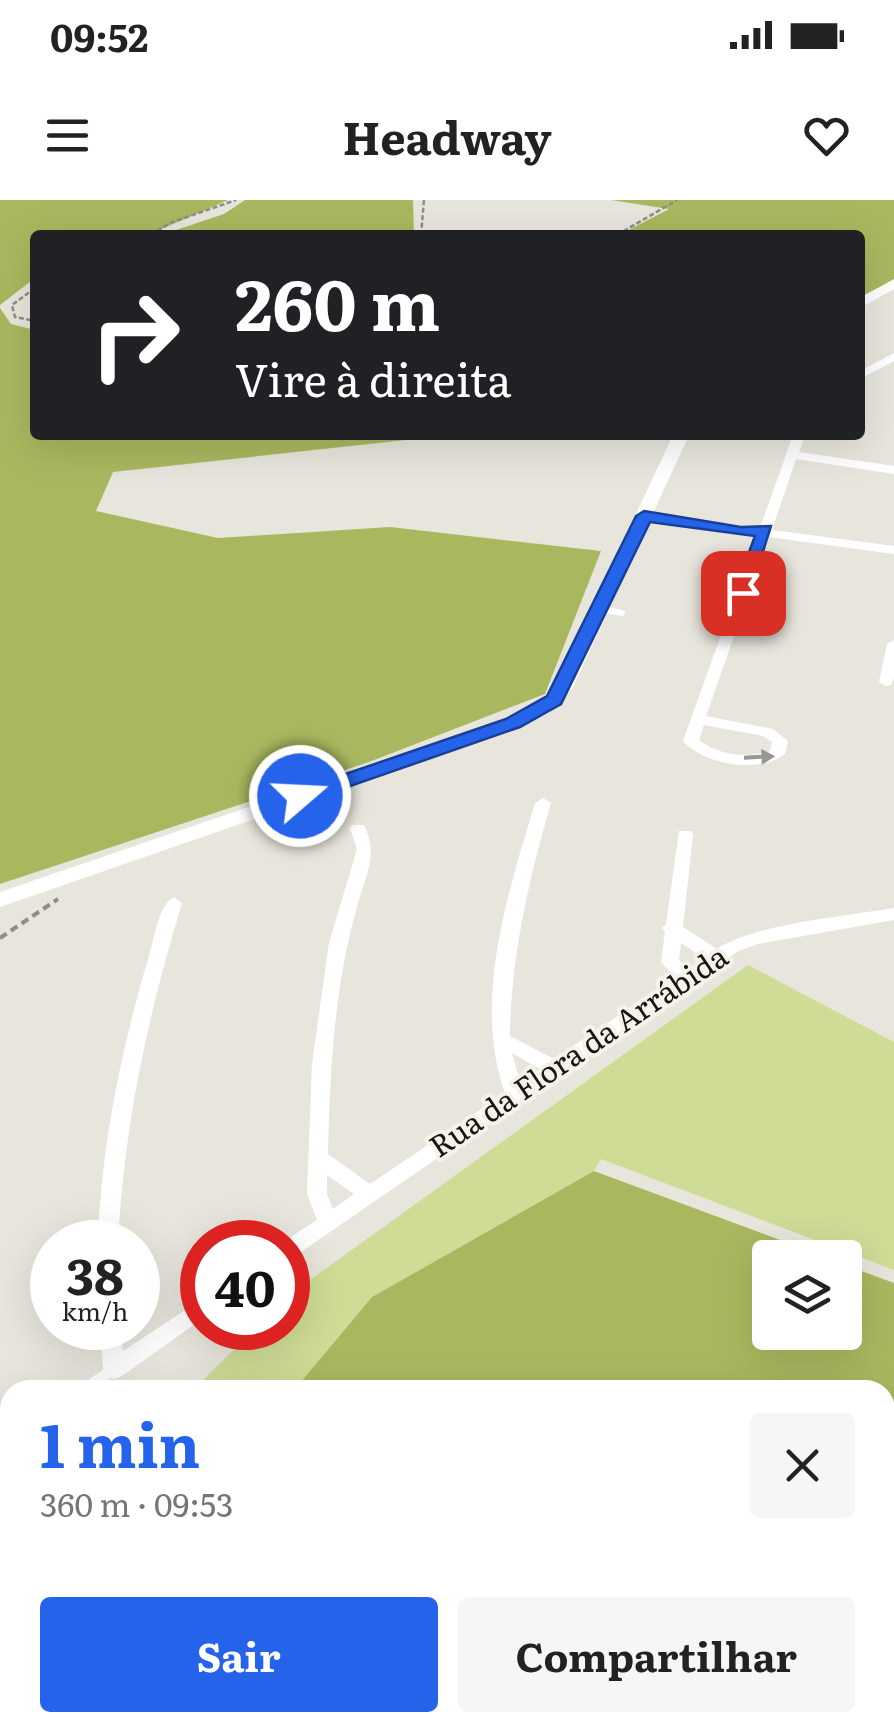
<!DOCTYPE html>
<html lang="pt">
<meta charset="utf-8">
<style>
:root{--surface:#fff;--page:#f6f6f6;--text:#222;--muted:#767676;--accent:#2563eb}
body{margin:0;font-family:Literata,serif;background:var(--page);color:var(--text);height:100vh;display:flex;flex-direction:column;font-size:38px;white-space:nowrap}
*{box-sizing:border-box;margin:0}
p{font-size:32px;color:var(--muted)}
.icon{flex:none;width:55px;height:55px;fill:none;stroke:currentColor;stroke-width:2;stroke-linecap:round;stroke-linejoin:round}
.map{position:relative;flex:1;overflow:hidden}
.side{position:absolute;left:0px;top:1180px;width:895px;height:352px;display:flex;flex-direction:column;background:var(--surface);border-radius:30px 30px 0 0;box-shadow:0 10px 40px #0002}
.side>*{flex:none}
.top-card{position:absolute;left:30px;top:30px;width:835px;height:210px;border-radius:10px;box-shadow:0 10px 40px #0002;background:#202124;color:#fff;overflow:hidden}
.controls{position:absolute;left:752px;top:1040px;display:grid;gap:20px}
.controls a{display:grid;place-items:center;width:110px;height:110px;border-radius:10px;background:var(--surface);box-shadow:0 10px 40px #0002;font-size:50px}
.speed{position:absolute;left:30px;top:1020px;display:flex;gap:20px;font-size:50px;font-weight:700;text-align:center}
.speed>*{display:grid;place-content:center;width:130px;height:130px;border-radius:50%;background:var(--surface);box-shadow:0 10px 40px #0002;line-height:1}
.speed small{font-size:25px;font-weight:400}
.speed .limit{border:15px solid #d22;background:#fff;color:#111}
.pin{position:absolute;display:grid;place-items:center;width:85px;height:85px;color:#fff;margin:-42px;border-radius:20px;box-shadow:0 5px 15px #0006}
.me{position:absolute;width:110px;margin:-55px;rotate:71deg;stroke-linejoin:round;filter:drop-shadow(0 0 8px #0008)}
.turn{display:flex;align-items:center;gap:35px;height:210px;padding:0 40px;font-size:45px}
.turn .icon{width:130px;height:130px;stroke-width:2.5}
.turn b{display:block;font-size:70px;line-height:85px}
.round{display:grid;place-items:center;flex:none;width:105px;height:105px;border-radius:10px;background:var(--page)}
.overview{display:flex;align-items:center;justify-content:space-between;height:170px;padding:0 40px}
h1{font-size:60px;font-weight:700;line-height:75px;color:var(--accent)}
.cta{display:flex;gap:20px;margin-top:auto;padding:20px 40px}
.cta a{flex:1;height:115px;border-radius:10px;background:var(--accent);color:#fff;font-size:40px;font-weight:700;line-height:115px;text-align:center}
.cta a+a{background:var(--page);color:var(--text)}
.status{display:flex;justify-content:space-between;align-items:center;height:70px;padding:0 50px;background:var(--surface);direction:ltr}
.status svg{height:28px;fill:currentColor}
header{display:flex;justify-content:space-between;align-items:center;height:130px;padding:0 40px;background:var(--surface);font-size:45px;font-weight:700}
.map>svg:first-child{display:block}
</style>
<div class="status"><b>09:52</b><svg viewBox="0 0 49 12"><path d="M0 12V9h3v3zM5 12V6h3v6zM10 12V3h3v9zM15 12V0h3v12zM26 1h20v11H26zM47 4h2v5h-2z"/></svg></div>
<header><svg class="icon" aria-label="menu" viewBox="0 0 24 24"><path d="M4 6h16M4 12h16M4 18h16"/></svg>Headway<svg class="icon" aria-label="heart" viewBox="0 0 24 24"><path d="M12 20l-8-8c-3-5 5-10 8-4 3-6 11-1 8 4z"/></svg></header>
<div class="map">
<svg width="894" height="1531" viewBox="0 0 894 1531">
<rect width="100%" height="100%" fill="#e8e6dc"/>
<path fill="#cfdc96" d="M748,765L894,842V1070L601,959L594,971L372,1097L294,1190H193L256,1128H288L289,1095Z"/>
<g fill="#a9b85f">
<path d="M0,0H228L148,35H35V78L0,105Z"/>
<path d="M245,0H413L414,35H161L224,14Z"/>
<path d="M611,0H894V80L860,97V35H619L669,9Z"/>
<path d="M0,108L11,124L35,130V235H452L113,272L96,311L218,338L390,327L601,351L545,494L369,562L0,684Z"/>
<path d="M594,971L826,1057L770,1058V1132H845V1065L894,1083V1364L885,1411V1190H294L372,1097Z"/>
<path d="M10,1454V1522L864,1523L862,1531H0V1462Z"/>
</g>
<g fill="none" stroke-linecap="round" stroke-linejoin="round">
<g stroke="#8e8d86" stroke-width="2.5" stroke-dasharray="5 2.5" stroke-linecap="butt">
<path d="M151,35L170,23L236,0"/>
<path d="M421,35L424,0"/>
<path d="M617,35L677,0"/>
<path d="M35,88L12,105L15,117L35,121"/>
</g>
<path stroke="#8e8d86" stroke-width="4" stroke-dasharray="8 5" stroke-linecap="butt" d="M0,738L58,699"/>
<path stroke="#fff" stroke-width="6" d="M601,409L622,413"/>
<g stroke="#fff" stroke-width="11">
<path d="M83,1190L114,1169"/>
<path d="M0,1245L10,1239"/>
<path d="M0,1325L10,1317"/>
</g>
<g fill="#fff" fill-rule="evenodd">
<path d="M894,153V161L860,179V171Z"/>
<path d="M793,235H805L799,252L894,266V274L796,259L772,330L894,346V354L769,337L706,516L773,529L788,541L785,554C760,574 704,565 683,541L757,335L644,320L638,316L644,312L760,328ZM704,525L763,536L772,542L770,551C747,559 718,555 699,540Z"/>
<path d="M894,440V478L891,485L886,486L879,482L887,444Z"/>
<path d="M543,598L551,603C529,678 512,753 510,832V836L554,859L675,777L661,762L665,732L662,728L666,724L679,631H691L693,635L683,727L717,749C755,724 846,716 894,708V720L758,744L740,750L295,1056L288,1058V1042H283L317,1020L307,994L312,864L329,743L357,649L350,629L352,625H364C379,655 365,676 357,707C334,787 330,871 328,954L370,984L505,893C472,801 508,693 535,603ZM681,743L704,758L688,769L679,760ZM512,853L540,869L520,882ZM327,975L354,994L333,1009L327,994Z"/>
<path d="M174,697L182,703C148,815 124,925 118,1042H98C101,944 122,847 150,752C155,736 159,704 174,697Z"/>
<path d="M202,1099V1119L122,1176L114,1179L106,1176L103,1169L100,1128H120L123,1151Z"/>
</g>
<g fill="#fff" fill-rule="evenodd">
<path d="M894,79V89L860,108V98Z"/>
<path d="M673,235H689L573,487L549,513L520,527L0,707V692L506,519L535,505L556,485Z"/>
</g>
</g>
<defs><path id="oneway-solid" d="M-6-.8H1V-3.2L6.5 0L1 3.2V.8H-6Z" transform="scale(2.5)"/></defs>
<use fill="#969694" href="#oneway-solid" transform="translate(759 557) rotate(-3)"/>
<path fill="#2563eb" stroke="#184099" stroke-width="2.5" d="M644,311L741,327L771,326L749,396L734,393L755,336L650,322L561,504L520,527L307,601H293V592L506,519L547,496L636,316Z"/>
<g text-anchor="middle" stroke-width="8" stroke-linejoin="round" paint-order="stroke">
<g font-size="30" fill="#161512" stroke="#f5f3e9">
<text transform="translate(579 852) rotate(-34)" y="10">Rua da Flora da Arrábida</text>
</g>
</g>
</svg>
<div class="controls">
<a><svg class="icon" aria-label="layers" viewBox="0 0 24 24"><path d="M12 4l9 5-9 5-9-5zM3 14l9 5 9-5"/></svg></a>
</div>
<div class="speed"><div>38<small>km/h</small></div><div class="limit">40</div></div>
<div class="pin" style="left:743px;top:393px;background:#d93025"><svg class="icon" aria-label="arrive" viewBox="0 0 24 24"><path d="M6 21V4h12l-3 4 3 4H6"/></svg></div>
<svg class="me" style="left:300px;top:596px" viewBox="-20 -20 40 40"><circle r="17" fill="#2563eb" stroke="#fff" stroke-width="3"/><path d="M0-11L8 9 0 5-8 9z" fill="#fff"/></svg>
<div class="top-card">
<div class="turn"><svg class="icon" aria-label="right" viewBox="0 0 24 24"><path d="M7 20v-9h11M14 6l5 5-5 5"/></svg><div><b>260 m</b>Vire à direita</div></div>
</div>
<section class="side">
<div class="overview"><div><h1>1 min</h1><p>360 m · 09:53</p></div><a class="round"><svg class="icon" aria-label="close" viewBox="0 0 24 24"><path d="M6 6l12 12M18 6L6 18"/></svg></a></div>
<div class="cta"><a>Sair</a><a>Compartilhar</a></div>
</section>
</div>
